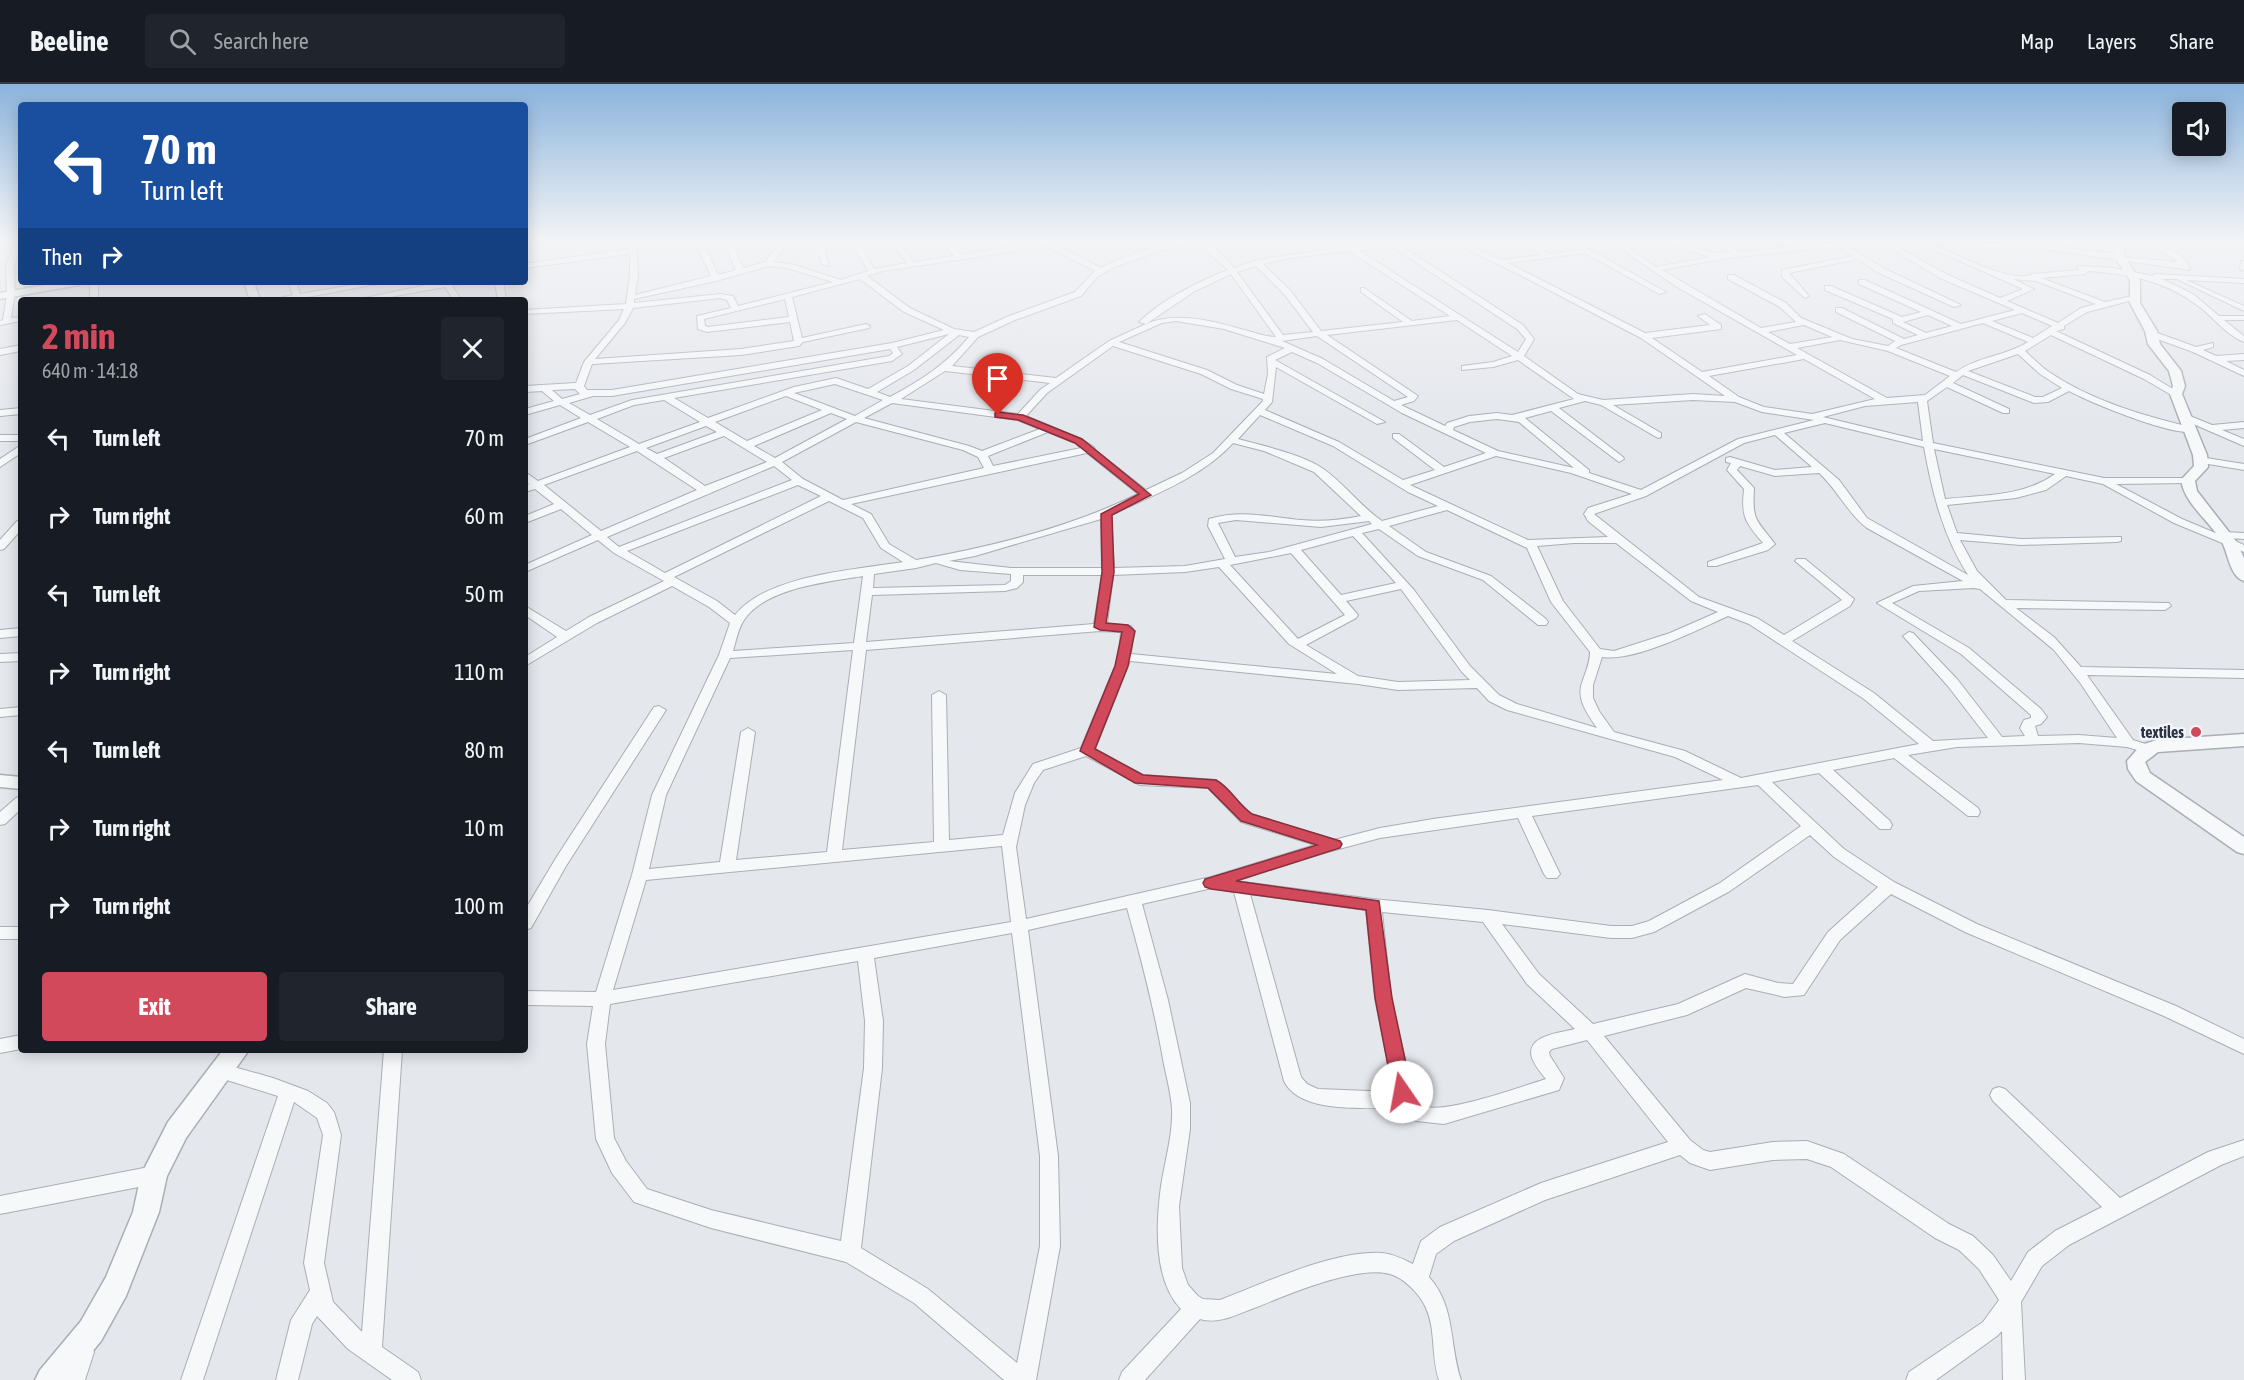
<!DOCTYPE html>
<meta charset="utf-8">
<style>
:root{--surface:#171b24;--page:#20242c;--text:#f1f3f6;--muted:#9ea1a6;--line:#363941;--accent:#d1495b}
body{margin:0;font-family:"Asap Condensed",sans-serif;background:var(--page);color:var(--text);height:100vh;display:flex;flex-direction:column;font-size:22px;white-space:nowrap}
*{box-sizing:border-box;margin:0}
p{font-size:20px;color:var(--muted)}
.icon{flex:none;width:33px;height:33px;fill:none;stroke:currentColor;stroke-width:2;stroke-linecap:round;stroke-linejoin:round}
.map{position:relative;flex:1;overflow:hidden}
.side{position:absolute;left:18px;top:213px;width:510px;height:756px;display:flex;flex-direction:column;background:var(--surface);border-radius:6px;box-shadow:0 3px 15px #0003}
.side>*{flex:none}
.top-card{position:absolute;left:18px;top:18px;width:510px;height:183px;border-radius:6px;box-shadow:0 3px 15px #0003;background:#1a4fa0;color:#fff;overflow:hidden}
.controls{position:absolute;left:2172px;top:18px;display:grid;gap:12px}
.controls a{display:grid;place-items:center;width:54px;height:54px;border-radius:6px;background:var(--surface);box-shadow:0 3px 15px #0003;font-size:30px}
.pin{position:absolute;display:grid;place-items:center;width:51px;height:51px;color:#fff;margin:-62px -26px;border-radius:50% 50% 50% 0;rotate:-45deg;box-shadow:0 0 6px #0007}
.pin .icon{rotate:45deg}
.me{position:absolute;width:66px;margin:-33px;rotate:348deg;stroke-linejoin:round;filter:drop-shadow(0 0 4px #0008)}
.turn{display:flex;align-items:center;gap:21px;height:126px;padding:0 24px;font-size:27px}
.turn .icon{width:78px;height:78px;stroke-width:2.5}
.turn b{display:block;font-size:42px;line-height:51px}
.then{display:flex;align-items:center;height:57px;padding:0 24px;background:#0003;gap:12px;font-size:22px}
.round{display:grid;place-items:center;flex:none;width:63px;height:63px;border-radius:6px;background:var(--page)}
.headline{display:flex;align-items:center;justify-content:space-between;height:102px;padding:0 24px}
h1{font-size:36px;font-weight:700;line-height:45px;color:var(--accent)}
.button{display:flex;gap:12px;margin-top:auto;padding:12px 24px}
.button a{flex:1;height:69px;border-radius:6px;background:var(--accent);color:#fff;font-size:24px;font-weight:700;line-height:69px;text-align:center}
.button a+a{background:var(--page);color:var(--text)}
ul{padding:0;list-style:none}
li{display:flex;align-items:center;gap:18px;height:78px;padding:0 24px}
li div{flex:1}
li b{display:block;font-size:22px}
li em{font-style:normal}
header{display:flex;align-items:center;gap:36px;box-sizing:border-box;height:84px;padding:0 30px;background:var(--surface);border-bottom:2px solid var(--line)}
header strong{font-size:28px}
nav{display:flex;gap:33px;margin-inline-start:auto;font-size:21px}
.search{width:420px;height:54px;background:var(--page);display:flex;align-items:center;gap:15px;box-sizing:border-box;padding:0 21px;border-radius:6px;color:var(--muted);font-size:22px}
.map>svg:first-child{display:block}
</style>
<header>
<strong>Beeline</strong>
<div class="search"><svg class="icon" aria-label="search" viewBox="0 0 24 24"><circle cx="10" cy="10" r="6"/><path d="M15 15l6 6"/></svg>Search here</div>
<nav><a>Map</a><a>Layers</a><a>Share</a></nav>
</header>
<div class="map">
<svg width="2244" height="1296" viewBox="0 0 2244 1296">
<rect width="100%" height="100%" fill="#e4e7ec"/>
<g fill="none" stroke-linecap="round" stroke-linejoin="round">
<g stroke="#a9aeb7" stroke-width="2">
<g id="minor">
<path d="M14,158H21V160L14,183L15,210L11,234L21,233V237L0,241V237L3,236L7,210L6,183Z"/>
<path d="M643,158H674L645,162L637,166L638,191L635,211L711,192L695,158H703L718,191L736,186L724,158H732L743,184L765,178L780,158H788L773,178L791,180L841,196L868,187L851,158H859L874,185L907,179L890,158H898L914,178L954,172L943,158H951L961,171L1031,158H1051L1101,184C1129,169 1164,158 1197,158L1159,167L1115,183L1097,193L1081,212L1015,236L978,253L952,282L1056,294L1109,257L1146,240L1139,238C1163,215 1197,198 1228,186L1197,158C1211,158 1226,173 1234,184L1257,176L1343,163L1336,158H1345L1352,162L1431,158L1403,163L1523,241L1534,255L1524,272L1578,310L1603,316L1693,310L1725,312L1641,254L1520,191L1452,158H1462L1501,176L1541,171L1522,158H1531L1549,170L1579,166L1566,158H1576L1666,208L1659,210L1585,169L1508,179L1645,249L1710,241L1698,232L1705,230L1721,241V245L1652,254L1702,288L1797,271L1677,203L1611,158H1620L1656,183L1710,173L1664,158C1688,158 1709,172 1732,169L1710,158H1720L1741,168L1840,158L1883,184L1961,221L1954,223L1877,188L1858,175L1789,189L1809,212L1805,214L1782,193V186L1853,172L1837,162L1728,174L1662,186L1761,244L1796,238L1780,223L1728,195V191H1734L1786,219L1801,234L1852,255L1888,262L1895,257L1836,228V224H1842L1904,255L1918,251L1893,239V235L1825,206V202H1831L1902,233L1921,228L1859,200V196H1865L1961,240L2015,226L1940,194L1880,158H1889L1946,190L2000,214L2023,205L1917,158L2042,161L2119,170L2122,173L2177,178L2172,173L2146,158C2162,158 2187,171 2190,186L2042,165L1932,160C1954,169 2013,201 2033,190L2080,186L2076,184L2080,182L2114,184L2152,192L2155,190L2244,195V199L2186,196L2244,222V227L2177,195H2162L2193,210L2219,232H2244V236H2224L2244,252V258C2226,251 2215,235 2201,224C2167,197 2130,190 2088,187L2085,190L2041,194L2105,218L2137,211V215L2087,228L2064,242V245L2056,247L2150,291L2181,310L2173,312L2144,295L2051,251L2025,267C2033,274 2040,282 2049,288C2092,317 2144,332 2194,344V348C2169,351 2094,320 2069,307L2048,318L2034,319L1963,291L1953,299L2009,325V329H2003L1947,303L1927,317L1933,359L2104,394H2192L2193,396L2188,399L2116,400L2182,435L2220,451L2225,448L2244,449V455L2229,454L2244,461V468L2174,439L2103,400L2066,392L2046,406L2016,414L1947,421L1957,449L2021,455L2121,453V457L2117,458L2021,461L1960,456L1977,487L2006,516L2169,519L2171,522L2165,526L2016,524L2054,553L2081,583L2244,586V594L2087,591L2133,656L2152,662L2154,665L2152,668L2147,669L2127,663L2079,659L1957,663L1908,671L1978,724L1980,728L1978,732H1968L1894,674L1833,686L1890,737L1892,741L1890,745H1880L1819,689L1772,698L1844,765L1894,798L1977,840L2176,922L2244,955V970L2164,932L1965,848L1891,810L1840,856L1804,911L1785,913L1746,904L1687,931L1604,952L1690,1056L1703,1066L1710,1068L1773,1058L1807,1057L1844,1070L1949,1140L1973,1152L1993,1171L2011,1197L2028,1168L2055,1147L2102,1123L1993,1017L1990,1011L1993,1005L1999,1003L2005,1005L2120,1114L2208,1068L2244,1056V1072L2221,1081L2069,1161L2042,1182L2021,1218L2025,1296H2003L2002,1247L1997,1252L1936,1296H1906L1909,1288L1983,1238L1999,1216L1979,1185L1959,1166L1935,1154L1831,1083L1807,1075L1773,1076L1710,1086L1690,1079L1680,1071L1545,1116L1454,1157L1436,1170L1429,1193C1456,1223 1449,1261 1461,1296H1439C1431,1273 1436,1246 1426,1224C1420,1210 1404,1194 1390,1190C1357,1181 1289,1210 1257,1223C1239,1229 1220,1241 1200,1235L1145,1296H1119L1122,1288L1181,1225C1153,1196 1156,1139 1161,1102C1165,1076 1173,1051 1172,1025C1171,1008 1166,992 1163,975C1154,924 1141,874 1127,824L1028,846L1058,1072L1060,1162L1036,1296H1004L914,1219L846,1178L711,1144L634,1118L612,1089L596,1055L587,960L593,922L525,921V907L596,908L632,791L652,711L719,571L730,539L709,523L672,502L597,539L525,582V573L557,553L525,531V522L566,547L589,533L664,497L614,469L598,456L525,488V481L592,451L561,425L525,439V432L554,420L535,405L525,408V401L529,400L525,396V388L538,397L630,363L588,338L525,361V355L581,334L560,321L525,331V325L554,317L542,307L525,308V302L576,299L584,278L619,236L624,225L525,230V226L626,220L630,191V170L525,184V180L629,165ZM1042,160L1095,187L1075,208L1009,232L974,248L954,245L910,224L867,192L883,187L1004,169ZM1394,164L1517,245L1526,255L1518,268L1358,166ZM1349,167L1450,232L1412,237L1364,204H1361V208L1403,238L1321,247L1290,206L1263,180L1290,174ZM769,182L787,184L833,198L738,222L733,212L720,210L634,219V215L716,197ZM1256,182L1284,210L1313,248L1283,251L1237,188ZM1231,190L1276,253C1266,253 1254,248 1244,246C1213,237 1177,227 1146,240L1195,207ZM860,195L904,228L944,246L892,259L612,306H587L584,302L592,280L741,271L799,262L803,258L869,244L870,242L866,240L802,254L792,213ZM2013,195L2036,197L2096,220L2081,224L2058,239L2007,217L2034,205ZM720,214L727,216L731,224L697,232L698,245L707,248L790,238L794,257L741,265L595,275L625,239L633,224ZM785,215L789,233L708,243L705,242L704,235ZM2022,229L2052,242L2033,254L1992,237ZM1928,231L1952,242L1926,249L1903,238ZM1457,236L1512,272L1493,278L1462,282V286L1493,283L1518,276L1574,315L1512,331L1497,329L1469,332L1447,339L1445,342L1401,321L1414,317L1418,312L1327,251ZM1176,237L1224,245L1285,264L1267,273L1268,290L1264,310L1237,301L1207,286L1119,258L1162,239ZM1983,239L2028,258C2005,272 1977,273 1956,288L1896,264L1901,261ZM1804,241L1832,253L1790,260L1768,248ZM949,250L908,282L868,305L836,294L794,303L708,334L674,314L892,277L902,270L897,263ZM959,251L969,253C945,281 923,295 890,313L877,308L914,286ZM1317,252L1408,313L1394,317L1323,275L1282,257ZM1840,256L1888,267L1950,292L1925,311L1887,314L1797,264ZM1113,262L1201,290L1231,305L1263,315V317L1213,369L1182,389L1146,406L1095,366L1094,363L1081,355L1026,332L1047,309ZM890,265L893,269L889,272L632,316L590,331L569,319L593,312H612ZM1292,268L1317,279L1402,329L1486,369L1444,383L1399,350H1393V354L1435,386L1403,396L1339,358L1265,326L1272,318L1276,283L1377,340L1385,338L1275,276ZM2018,270L2040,290L2062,304L2043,313H2035L1968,287ZM1804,275L1875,315L1812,330L1764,323L1739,313L1709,292ZM945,287L1050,299L1041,305L1018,330L901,315ZM835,300L883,316L855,332L794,309ZM575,305L580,310L562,315L552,306ZM786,312L822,326L747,357L715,338ZM664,316L700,338L639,360L597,335L634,321ZM1693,316L1735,318L1762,328L1814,336L1738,355L1641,406L1589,389V386L1525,334L1551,327L1619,378L1624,375L1623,373L1559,324L1585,317L1601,321L1658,354L1661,353V349L1613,321ZM1918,318L1923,357L1823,333L1865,322ZM892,319L1018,336L1040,345L982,367L969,362L864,334ZM831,329L847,335L775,374L754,362ZM1260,331L1333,362L1408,408L1438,422L1382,437C1360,422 1344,399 1322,384C1303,371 1261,361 1238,355ZM1497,335L1519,338L1574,384L1498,367L1453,346L1454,343L1470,338ZM856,338L963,366L978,373L984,384L843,416L803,395L782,378ZM1825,339L1924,363C1932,408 1943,452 1968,491L1867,434L1839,396L1784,349ZM706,342L717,348L657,370L646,364ZM1048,348L1075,359L1081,364L993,382L988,372ZM1775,351L1812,383L1775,386L1730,373L1726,374V378L1731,379L1727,386L1744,405C1741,433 1745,438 1763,459L1708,478V482H1716L1768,466L1775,460C1756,435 1752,437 1754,404L1737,386L1740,382L1775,392L1819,389C1837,405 1848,430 1867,444L1963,497L1913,502L1877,519L1961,570L2031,631V634L2024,636L2020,644L2025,652L2002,653L1957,595L1913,549L1909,548L1903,552L1947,601L1988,654L1933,657L1874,609L1792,557L1850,522L1854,515L1805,475H1797L1795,477L1842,516L1784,551L1757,534L1699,513L1594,430L1646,412L1744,359ZM724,352L767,378L705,402L664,374ZM1233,359L1264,367L1314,388L1361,432C1341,436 1321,438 1301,436C1269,433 1241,425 1209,435L1208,442L1225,475L1185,482L1114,484L1111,431C1153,411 1201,394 1233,359ZM1934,365L2055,390C2022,413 1985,411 1945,415ZM637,367L697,406L601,447L544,401ZM1087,369L1138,410C1069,444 991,463 916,476L889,460L871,430L851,420ZM1496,372L1571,389L1632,410L1588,424L1584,430L1588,437L1608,453L1528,456L1410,401ZM774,382L792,396L619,463L607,453ZM798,401L821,412L665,489L627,467ZM829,417L863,434L881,464L903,478C854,486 767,491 735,531L717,517L674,493ZM1447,426L1527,464L1551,518L1590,568C1590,578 1586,587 1583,596C1575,614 1587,629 1597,644L1517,620L1499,611L1470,582L1414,506L1362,449L1379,445L1418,472L1483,496L1538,541H1546L1548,538L1546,535L1491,492L1426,468L1389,442ZM1101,435L1102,484H1011L949,477L975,472ZM1236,436L1321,443L1369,437L1372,440L1269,468L1235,473L1218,439ZM1353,452L1396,499L1341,511L1301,466ZM1574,459H1616L1691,517L1718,528L1670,549L1614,567L1600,565L1563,517L1537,462ZM1291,469L1345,531L1298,555L1230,481ZM936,479L960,486L1011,490V497L1005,501L873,504L874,490L916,484ZM1219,483L1289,560L1337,590L1131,570L1133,545L1131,542L1107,540L1113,491L1185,488ZM1023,491H1102L1094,540L866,558L872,511L1005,507L1017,504L1023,498ZM863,492L854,559L733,567C736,557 738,545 744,536C765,504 827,498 863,492ZM1974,504L1980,505L2054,566L2081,600L2117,654L2079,651L2038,652L2035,642L2041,640L2047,633L2041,625L1969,564L1892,519L1919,507ZM1401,505L1462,588L1470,596L1398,598L1358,592L1306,561L1356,534L1358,531L1346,517ZM1728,532L1749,540L1864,615L1919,660L1741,694L1685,667L1614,648L1599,627L1593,614V601L1602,573C1635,578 1697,546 1728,532ZM1100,547L1121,548L1119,573L1081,664L1033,680L1015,709L1003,751L949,756L946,611L939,607L932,611L934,758L842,766L866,566ZM853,566L827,768L736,776L755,648L748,644L741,648L720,778L649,785L666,711L730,574ZM1130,577L1358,600L1398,606L1477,604L1489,617L1507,626L1675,673L1723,696L1433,735L1380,744L1334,756L1251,730L1216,696L1143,691L1095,665ZM1086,672L1140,701L1208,704L1241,738L1315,761L1211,793L1026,835L1016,763L1025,721L1034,699L1043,686ZM1758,701L1801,742L1720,799L1649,837L1632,842H1611L1488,826L1373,815L1236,797L1324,769L1380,754L1518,734L1544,790L1547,794H1557L1560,790L1532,732ZM1810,751L1834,773L1878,803L1828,848L1793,900L1778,899L1745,890L1678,920L1593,940L1539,890L1502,840L1611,854H1632L1654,848L1730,807ZM1002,762L1011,838L613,906L646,796ZM1212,804L1234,808L1284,997C1300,1031 1369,1023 1402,1024L1405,1030L1416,1037L1444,1040L1559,1006L1564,994L1550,972L1549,968L1552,965L1587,956L1668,1058L1541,1099L1440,1143L1421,1157L1413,1180C1403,1175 1393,1170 1382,1169C1334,1166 1265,1199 1220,1216L1203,1215L1198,1212L1188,1201L1182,1184L1179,1122L1190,1045V1019L1168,916L1142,820ZM1250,810L1366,826L1375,914L1394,1008L1318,1005L1307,1000L1301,993ZM1382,828L1483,838L1527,900L1575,945C1560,949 1525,951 1532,974C1535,982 1541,989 1546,995C1520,1003 1451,1028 1427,1023C1419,1021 1416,1015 1412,1007L1391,914ZM1012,849L1040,1072V1162L1017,1279L928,1205L861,1164L882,984L883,937L874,874ZM858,877L865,937L864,984L841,1157L711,1126L647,1105L626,1077L614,1054L605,960L610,920Z"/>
<path d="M815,158H823L829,182L822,180Z"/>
<path d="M2241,177H2244V187L2240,185Z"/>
<rect x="90" y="198" width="8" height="18"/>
<path d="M288,198H296L300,210L370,198H388L302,214L303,216H272L293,211Z"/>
<path d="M441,198H466L452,202L462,216H454L445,203L373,216H355Z"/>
<path d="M495,198H503L506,216H498Z"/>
<path d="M2152,247L2196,263L2213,259V263L2203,266L2216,272L2244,270V276L2226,277L2244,286V292L2193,268L2149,252V248Z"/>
<path d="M21,261V267L0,271V265Z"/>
<path d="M21,324V330L0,332V326Z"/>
<path d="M2184,332H2190L2212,341L2244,338V344L2222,346L2244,355V362L2184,336Z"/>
<rect x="0" y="351" width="21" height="6"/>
<path d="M21,361V369L0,383V375Z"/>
<path d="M2200,373L2244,380V386L2196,378L2195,376Z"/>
<path d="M21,436V446L4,465L0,466V456L17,437Z"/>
<path d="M21,544V552L0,554V546Z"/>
<path d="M21,569V577L0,578V570Z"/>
<path d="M659,622L666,626L566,782L531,844L525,846V826L556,774L654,623Z"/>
<path d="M21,623V631L0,633V625Z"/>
<path d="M21,712V725L5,740L0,741V728L16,714Z"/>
<rect x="0" y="843" width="21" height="12"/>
<path d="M21,951V965L0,969V955Z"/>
<path d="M384,966H402L382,1263L418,1288L421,1296H392L348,1265L317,1232L312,1240L298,1296H276L291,1236L310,1206L304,1179L323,1051L317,1034L294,1018L203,1296H181L278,1012L214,992L211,987L214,982L220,979L273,994L308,1007L327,1019L334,1028L341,1051L324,1179L333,1218L362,1248Z"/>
<path d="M154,1082L161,1085L164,1091L161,1097L154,1100L0,1130V1112Z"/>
<path d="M83,1257L91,1260L94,1268L85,1296H63L75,1260Z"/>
</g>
</g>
<g stroke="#a9aeb7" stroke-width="3">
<g id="tertiary">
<path d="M2116,158H2126L2124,172L2140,196V219L2157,247L2160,260L2181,287L2185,302L2182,310L2207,371L2208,383L2195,397L2197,407L2236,457L2244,474V497C2230,493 2228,469 2222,458C2210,437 2185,421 2181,396L2194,382L2193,371L2170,310L2173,302L2169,287L2148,260L2145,247L2130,219V196L2114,172Z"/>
<path d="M62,198H84L79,201L0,215V209Z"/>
<path d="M244,198H254L260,216H250Z"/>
<path d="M2244,650V662L2158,668L2145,678L2150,689L2244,753V770L2237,768L2136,697L2128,685L2127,677L2141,661L2157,656Z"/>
<path d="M0,691L21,693V705L0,703Z"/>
<path d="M223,966H249L186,1054L167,1092L159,1128L126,1212L101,1257L69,1296H35L40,1286L81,1237L106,1193L133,1128L141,1091L168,1038Z"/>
</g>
</g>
<use href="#minor" fill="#f7f8fa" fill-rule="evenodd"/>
<use href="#tertiary" fill="#f7f8fa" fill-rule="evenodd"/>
</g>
<linearGradient id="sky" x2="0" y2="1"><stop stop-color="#8bb4dd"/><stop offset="0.46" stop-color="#f3f4f6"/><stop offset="1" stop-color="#f3f4f6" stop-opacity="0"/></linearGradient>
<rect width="2244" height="340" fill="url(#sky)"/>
<path fill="#d1495b" stroke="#882f3b" stroke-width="1.5" d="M998,328L1023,331L1082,355L1151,411L1112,431L1114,488L1106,539L1128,541L1135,547L1128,582L1095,665L1143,691L1216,696C1231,704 1238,721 1252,730L1340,757L1342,760L1340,764L1236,797L1379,817L1392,914L1412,1008L1409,1014L1402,1016L1396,1014L1393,1008L1375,914L1366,826L1211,805L1205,803L1203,799L1205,795L1317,761L1241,737L1208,704L1135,699L1080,667L1115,582L1122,548L1100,546L1094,543L1102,488L1101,430L1139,410L1075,359L1018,336L995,333V329Z"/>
<circle fill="#d1495b" stroke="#f4f6f9" stroke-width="2" cx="2196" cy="648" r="6"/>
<g text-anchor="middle" stroke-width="4.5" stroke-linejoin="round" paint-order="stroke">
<g font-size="16" font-weight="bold" fill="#2b3445" stroke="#f4f6f9" text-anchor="end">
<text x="2184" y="654">textiles</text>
</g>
</g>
</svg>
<div class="controls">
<a><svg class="icon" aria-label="sound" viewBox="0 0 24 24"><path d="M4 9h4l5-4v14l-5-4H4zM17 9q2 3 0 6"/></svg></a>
</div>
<div class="pin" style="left:998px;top:331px;background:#d93025"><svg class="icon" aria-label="arrive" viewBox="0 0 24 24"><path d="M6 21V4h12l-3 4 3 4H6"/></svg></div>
<svg class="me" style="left:1402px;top:1008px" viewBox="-20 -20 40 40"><circle r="19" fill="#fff"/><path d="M0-13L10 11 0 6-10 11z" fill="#d1495b"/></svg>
<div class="top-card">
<div class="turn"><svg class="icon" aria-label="left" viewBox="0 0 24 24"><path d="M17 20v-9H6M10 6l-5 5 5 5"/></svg><div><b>70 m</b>Turn left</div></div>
<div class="then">Then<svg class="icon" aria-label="right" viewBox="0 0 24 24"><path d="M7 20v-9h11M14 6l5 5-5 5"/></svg></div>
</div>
<section class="side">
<div class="headline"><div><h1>2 min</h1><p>640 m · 14:18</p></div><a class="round"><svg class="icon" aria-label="close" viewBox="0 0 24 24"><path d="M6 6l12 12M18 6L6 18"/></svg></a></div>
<ul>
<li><svg class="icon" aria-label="left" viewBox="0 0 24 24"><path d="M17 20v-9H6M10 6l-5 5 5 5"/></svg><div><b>Turn left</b></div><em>70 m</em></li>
<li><svg class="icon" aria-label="right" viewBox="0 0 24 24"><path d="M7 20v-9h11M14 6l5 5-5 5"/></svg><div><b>Turn right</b></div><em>60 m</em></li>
<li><svg class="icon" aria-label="left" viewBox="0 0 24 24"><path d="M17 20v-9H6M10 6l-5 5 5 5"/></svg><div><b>Turn left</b></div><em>50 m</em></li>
<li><svg class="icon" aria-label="right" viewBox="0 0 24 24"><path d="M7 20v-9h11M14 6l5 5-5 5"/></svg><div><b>Turn right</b></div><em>110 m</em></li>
<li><svg class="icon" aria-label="left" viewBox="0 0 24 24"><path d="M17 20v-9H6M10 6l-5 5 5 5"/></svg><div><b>Turn left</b></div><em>80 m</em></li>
<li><svg class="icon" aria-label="right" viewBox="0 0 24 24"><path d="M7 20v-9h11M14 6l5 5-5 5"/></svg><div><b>Turn right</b></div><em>10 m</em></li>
<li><svg class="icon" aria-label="right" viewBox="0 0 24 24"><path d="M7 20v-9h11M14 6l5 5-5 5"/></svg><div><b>Turn right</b></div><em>100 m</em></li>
</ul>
<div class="button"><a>Exit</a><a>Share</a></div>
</section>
</div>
